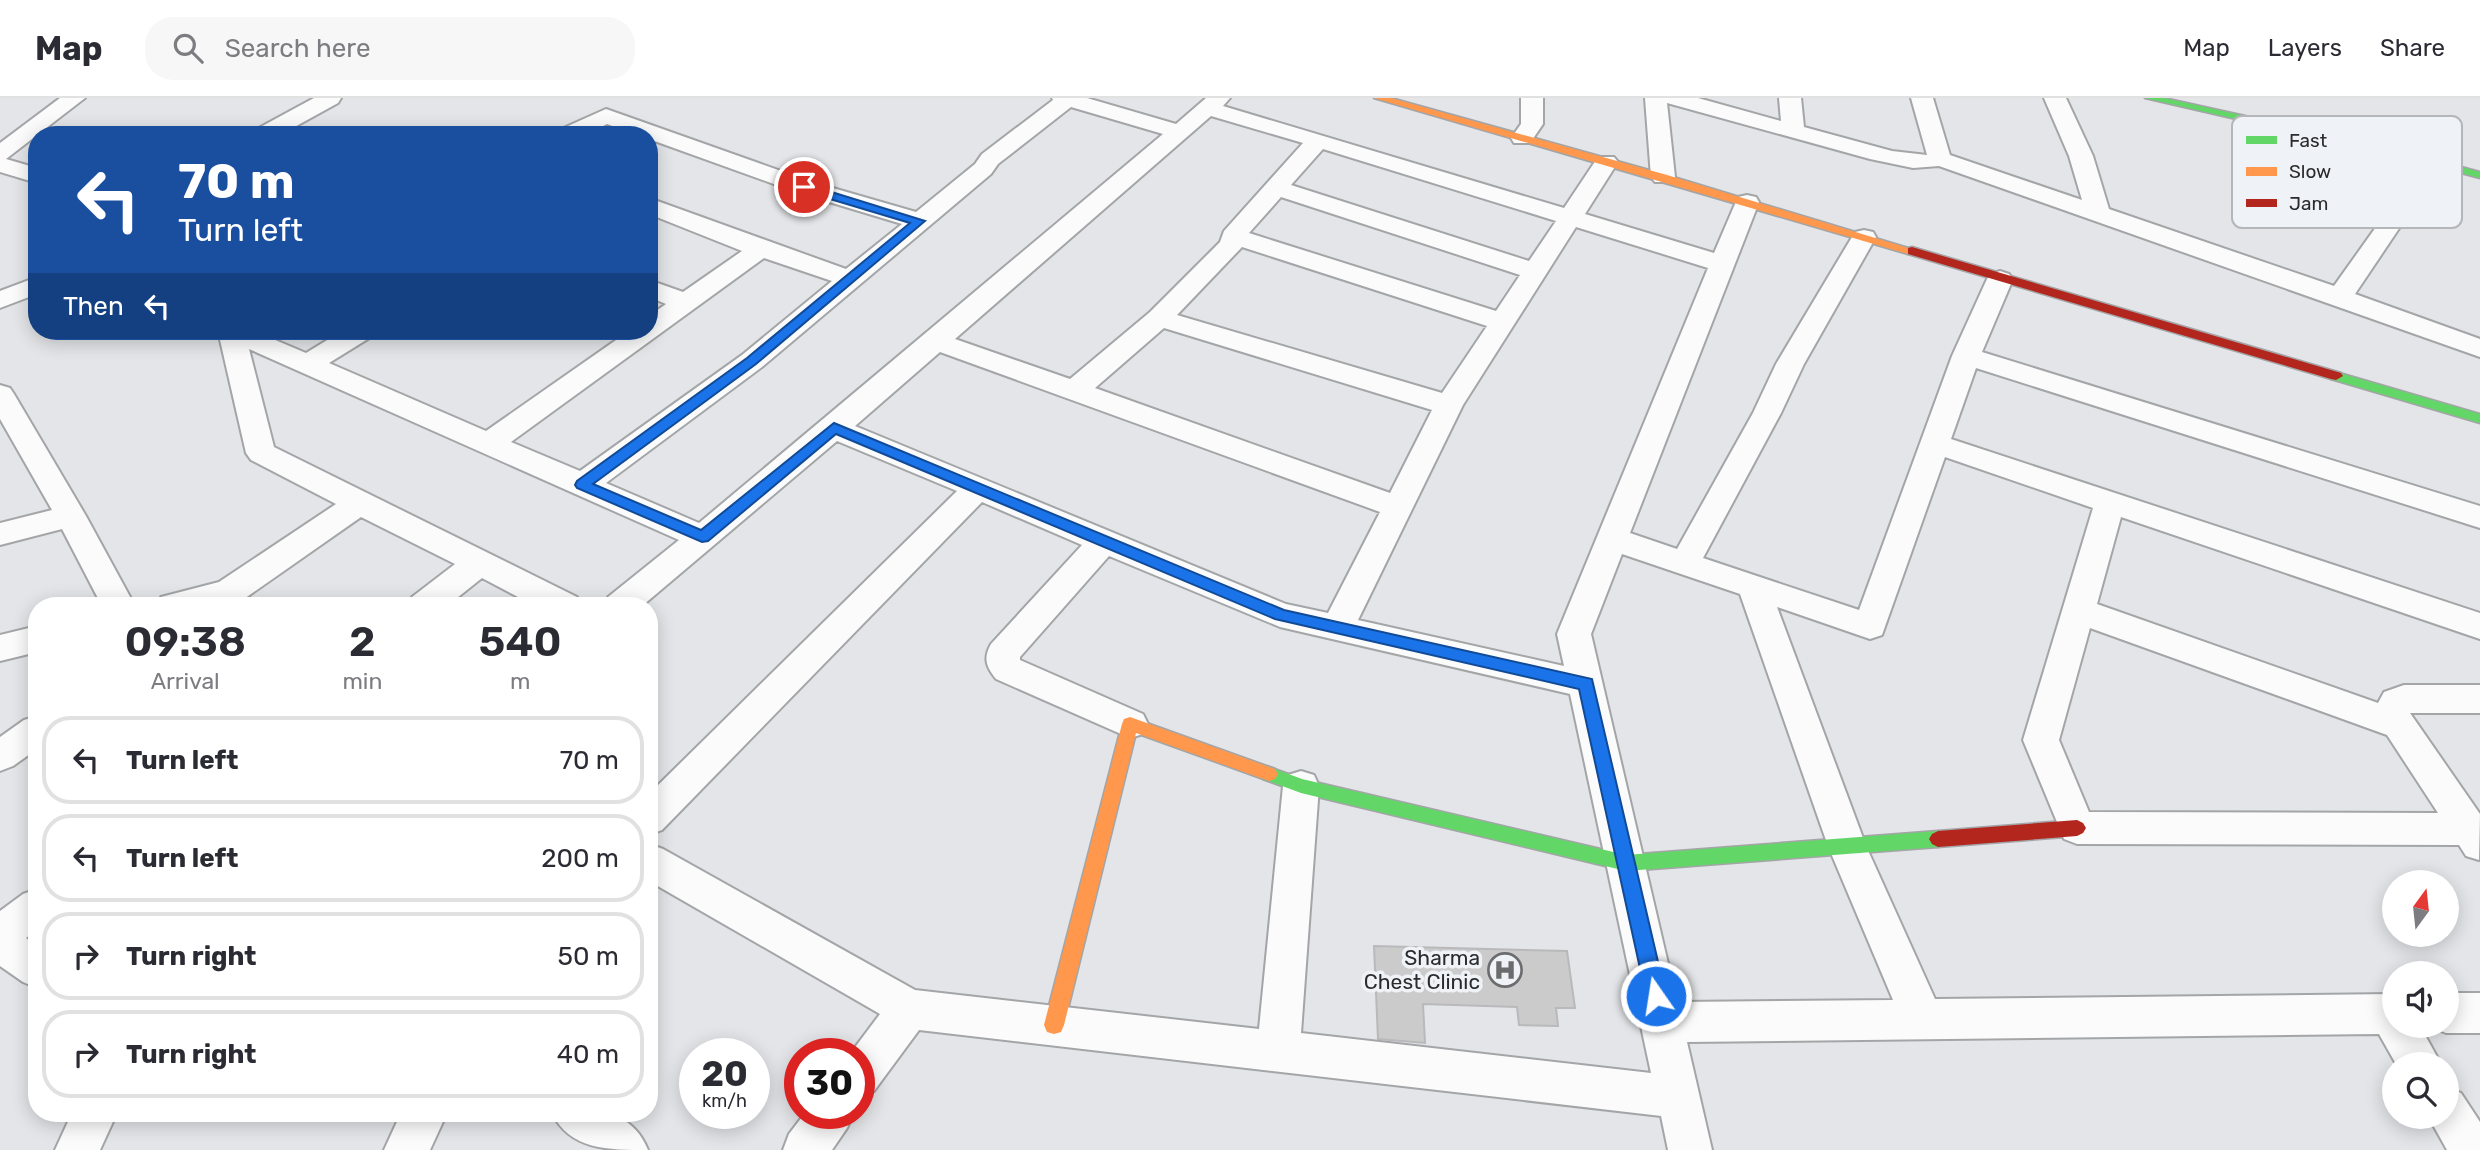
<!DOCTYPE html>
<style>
:root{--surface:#fff;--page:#f7f7f7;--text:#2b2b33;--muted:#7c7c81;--line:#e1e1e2}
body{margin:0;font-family:Rubik,sans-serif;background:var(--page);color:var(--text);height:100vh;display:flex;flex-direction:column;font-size:26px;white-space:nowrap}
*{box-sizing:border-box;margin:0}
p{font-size:23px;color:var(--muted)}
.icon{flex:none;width:38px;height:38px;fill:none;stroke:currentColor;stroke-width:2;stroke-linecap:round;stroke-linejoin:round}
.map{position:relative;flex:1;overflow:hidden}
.sheet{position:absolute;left:28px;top:499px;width:630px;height:525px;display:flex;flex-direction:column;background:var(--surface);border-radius:28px;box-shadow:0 4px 18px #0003}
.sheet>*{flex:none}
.guide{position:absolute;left:28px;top:28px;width:630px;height:214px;border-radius:28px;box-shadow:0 4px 18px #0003;background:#1a4fa0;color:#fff;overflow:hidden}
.needle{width:46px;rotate:15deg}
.tools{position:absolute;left:2382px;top:772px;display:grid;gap:14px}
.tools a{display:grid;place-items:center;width:77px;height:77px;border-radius:50%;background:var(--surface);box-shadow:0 4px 18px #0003;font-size:35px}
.speed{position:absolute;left:679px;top:940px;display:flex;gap:14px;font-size:35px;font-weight:700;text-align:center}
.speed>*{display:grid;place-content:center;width:91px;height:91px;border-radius:50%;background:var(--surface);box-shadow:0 4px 18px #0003;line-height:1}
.speed small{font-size:18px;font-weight:400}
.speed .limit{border:10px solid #d22;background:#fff;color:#111}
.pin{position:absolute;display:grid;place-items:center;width:60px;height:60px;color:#fff;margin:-30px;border:4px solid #fff;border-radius:50%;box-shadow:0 2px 7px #0007}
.me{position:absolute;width:77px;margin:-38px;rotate:347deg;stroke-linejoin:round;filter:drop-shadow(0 0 5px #0008)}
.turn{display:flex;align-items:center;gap:24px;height:147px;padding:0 35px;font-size:32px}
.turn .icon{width:91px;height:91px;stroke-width:2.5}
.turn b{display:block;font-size:49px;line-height:60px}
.then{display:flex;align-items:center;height:66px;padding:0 35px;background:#0003;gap:14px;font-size:26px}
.eta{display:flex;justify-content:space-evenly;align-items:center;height:119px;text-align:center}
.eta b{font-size:42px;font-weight:600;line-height:49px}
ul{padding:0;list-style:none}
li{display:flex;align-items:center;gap:21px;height:88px;margin:0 14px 10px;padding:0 21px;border:4px solid var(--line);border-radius:28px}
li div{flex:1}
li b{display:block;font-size:26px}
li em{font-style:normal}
header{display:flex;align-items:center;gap:42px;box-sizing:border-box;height:98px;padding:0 35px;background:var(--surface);border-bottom:2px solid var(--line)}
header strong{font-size:33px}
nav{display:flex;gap:38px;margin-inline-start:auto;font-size:24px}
.search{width:490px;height:63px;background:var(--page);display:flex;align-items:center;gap:18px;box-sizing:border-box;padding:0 24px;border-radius:28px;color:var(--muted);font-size:26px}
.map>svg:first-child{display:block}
</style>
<header>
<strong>Map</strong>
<div class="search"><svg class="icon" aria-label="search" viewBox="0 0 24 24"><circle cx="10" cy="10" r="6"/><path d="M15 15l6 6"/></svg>Search here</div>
<nav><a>Map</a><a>Layers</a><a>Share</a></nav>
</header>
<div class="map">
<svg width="2480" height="1052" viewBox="0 0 2480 1052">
<rect width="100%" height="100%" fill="#e3e5e8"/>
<path fill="#cbcbcc" stroke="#b9b9bb" stroke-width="2" d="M1374,848L1567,853L1575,910H1556L1558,928L1519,927L1517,909L1423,906L1425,945L1378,941Z"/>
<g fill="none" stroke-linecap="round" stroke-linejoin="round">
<g stroke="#a3a5a7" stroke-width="4">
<g id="street">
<path d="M60,0H85L6,61L37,70V85L0,74V45Z"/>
<path d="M314,0H341L338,5L280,37H252L255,32Z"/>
<path d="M1052,0H1087L1176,26L1206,0H1230L1223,8L1564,110L1598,59H1614L1618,64L1585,116L1714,155L1738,99L1747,97L1756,99L1759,104L1630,435L1677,451L1753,315L1776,266L1852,139L1855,134L1864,132L1873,134L1876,139L1804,266L1781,315L1703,460L1859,512L1952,258L1987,181L1991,176L2000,173L2009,176L2013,181L1982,254L2480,408V430L1976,270L1951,341L2480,515V541L2121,419L2097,506L2378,605L2384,594L2404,587H2480V615H2410L2480,716L2479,762L2466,758L2459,747L2077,746L2064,741L2023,642L2093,410L1945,359L1882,537L1870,541L1777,509L1866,748L1935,901L2394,896V928H2420L2441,966H2396L2379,936L1687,944L1712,1052H1668L1661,1018L919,932L874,993L859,999V956H850L880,916L649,783V746L663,751L915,892L1259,931L1283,688L1288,677L1301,673L1314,677L1319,688L1301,935L1651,975L1570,596L1280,529L1109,458L1020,559V562L1143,616L1148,626L1143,636L1130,640L996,581C986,569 983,560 991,546L1082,447L982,404L662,732L649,737V696L957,393L837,343L642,508H604L608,499L679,442L249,251L274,349L577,499L581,508H535L482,480L447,508H408L412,499L455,466L361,419L241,503L223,508H157L161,499L219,484L336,406L251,362L246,355L218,233H254L306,255L342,233H374L371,239L329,265L486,333L629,233H649V218L666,206L649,199V182L683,194L742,153L649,116V100L846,171L902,126L796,94L649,41V37H637L607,26L585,37H556L559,32L606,11L812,84L916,114L975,66L982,56L1053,2ZM1071,9L1163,36L699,425L606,385L762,269L991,76L998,66ZM1211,18L1303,45L1224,133L1220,144L1150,214L1070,281L955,241ZM1323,51L1556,123L1529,163L1291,87ZM1281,99L1520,177L1496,213L1249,135ZM1576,129L1708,170L1557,536L1564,568L1358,522L1463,307ZM1242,149L1487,228L1442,295L1177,217ZM764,160L832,183L742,257L580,373L511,344ZM1164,230L1432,312L1390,395L1095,290ZM940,254L1380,414L1328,515L1286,506L855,328ZM1622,456L1740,496L1828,748L1893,902L1677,904L1591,536ZM2090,530L2387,637L2438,715L2089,714L2059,642Z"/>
<path d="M1521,0H1543V26L1530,45H1514L1511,40L1521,26Z"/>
<path d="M1645,0H1698L1781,23L1779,0H1801L1804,29L1892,53L1927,57L1911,0H1933L1950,57L2082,102L2069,58L2044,0H2066L2093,58L2109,111L2334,188L2376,129L2391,102L2411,55H2427L2431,60L2415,102L2400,129L2355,196L2480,241V259L1939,68L1913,70L1870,61L1667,5L1675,79L1671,84H1655L1651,79Z"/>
<path d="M37,179V196L0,210V193Z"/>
<path d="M0,287L10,290L14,296L86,418L135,508H102L62,431L0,447V425L52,412L0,321Z"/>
<path d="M37,528V554L0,563V537Z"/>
<path d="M37,618V651L13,668L0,673V639L24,622Z"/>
<path d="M37,791V831L26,840L37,848V890L23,884L0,868V813L23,796Z"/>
<path d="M2446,895H2480V935H2446L2431,929L2446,928Z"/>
<path d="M2446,989L2461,995L2480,1024V1052H2447L2428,1018H2446Z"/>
<path d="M72,1015H117L100,1052H55Z"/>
<path d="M401,1015H447L430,1052H384Z"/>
<path d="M552,1015C592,1015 630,1007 648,1052C608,1052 570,1052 552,1015Z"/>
<path d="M805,1015H854L847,1030L832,1052H783L789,1036Z"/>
</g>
</g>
<g stroke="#a3a5a7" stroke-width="3">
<g id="fast">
<path d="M2145,0H2164L2399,52L2480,74V80L2397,58Z"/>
<path d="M2336,274L2480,316V325L2331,281L2329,278Z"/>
<path d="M1269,669L1302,681L1626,757L1938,733L1944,736L1947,741L1944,746L1938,749L1626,773L1301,695L1263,681L1260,676L1263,671Z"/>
</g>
</g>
<g stroke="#a3a5a7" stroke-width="3">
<g id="slow">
<path d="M1374,0H1391L1667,77L1918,153L1916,156H1908Z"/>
<path d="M1130,619L1275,671L1278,676L1275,681L1269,683L1136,635L1064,927L1061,934L1054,936L1047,934L1044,927L1122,626L1124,621Z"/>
</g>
</g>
<g stroke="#a3a5a7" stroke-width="3">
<g id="jam">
<path d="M1912,149L2341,275L2343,278L2336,282L2331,281L1908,156V150Z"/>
<path d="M2077,722L2083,725L2086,730L2083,735L2077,738L1938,749L1932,746L1929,741L1932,736L1938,733Z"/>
</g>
</g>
<use href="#street" fill="#fbfbfc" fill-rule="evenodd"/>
<use href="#fast" fill="#63d668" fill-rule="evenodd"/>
<use href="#slow" fill="#ff974d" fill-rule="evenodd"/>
<use href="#jam" fill="#b3261e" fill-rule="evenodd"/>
</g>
<path fill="#1a73e8" stroke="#114b97" stroke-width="2" d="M800,87H809L925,123L756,266L593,386L701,432L834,325L1284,512L1592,581L1666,898L1663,904L1656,907L1649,904L1646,898L1579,591L1275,521L836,336L708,443L702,444L577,390L575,387L577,383L747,260L910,125L800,92Z"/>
<defs>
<g id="hospital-ring" transform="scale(1.75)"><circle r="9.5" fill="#eff3f7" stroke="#6b6c6e" stroke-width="1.5"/><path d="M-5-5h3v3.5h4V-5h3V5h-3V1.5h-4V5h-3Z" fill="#6b6c6e"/></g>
</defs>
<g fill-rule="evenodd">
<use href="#hospital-ring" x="1505" y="872"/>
</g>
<g text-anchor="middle" stroke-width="7" stroke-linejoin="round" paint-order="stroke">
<g font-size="21" fill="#2a2b2c" stroke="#eff3f7" text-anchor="end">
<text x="1480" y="867">Sharma<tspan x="1480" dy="24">Chest Clinic</tspan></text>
</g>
</g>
<rect x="2232" y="18" width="230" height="112" rx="10" fill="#eff3f7" stroke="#b4b7ba" stroke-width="2"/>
<rect x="2246" y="38" width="31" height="8" fill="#63d668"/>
<rect x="2246" y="69" width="31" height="9" fill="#ff974d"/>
<rect x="2246" y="101" width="31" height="8" fill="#b3261e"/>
<g font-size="19" fill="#2a2b2c">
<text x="2289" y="49">Fast</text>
<text x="2289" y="80">Slow</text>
<text x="2289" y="112">Jam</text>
</g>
</svg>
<div class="tools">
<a><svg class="needle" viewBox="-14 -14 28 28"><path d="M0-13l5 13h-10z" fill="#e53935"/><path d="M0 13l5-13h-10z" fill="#7c7c81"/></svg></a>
<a><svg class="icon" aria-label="sound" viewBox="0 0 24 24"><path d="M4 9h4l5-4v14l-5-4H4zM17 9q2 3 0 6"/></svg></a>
<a><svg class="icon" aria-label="search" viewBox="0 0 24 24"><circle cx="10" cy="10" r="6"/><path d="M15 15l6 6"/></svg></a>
</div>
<div class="speed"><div>20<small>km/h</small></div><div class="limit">30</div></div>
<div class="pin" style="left:804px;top:89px;background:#d93025"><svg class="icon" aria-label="arrive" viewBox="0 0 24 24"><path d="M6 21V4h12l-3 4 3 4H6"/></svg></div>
<svg class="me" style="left:1656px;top:898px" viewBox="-20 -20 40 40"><circle r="17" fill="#1a73e8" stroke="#fff" stroke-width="3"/><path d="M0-11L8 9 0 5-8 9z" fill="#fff"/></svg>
<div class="guide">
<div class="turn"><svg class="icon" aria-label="left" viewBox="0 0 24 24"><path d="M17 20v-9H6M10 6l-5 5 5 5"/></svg><div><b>70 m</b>Turn left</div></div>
<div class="then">Then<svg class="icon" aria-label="left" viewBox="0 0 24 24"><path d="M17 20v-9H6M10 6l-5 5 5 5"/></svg></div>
</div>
<section class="sheet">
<div class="eta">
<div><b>09:38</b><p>Arrival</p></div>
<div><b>2</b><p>min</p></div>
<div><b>540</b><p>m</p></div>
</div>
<ul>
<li><svg class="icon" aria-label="left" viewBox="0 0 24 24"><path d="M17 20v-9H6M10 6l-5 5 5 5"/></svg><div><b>Turn left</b></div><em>70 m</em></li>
<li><svg class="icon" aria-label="left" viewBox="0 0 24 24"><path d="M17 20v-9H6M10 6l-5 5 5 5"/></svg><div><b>Turn left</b></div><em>200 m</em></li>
<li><svg class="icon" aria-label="right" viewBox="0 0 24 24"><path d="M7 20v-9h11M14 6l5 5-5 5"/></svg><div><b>Turn right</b></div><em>50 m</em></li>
<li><svg class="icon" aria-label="right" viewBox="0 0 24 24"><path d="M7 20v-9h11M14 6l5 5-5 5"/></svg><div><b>Turn right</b></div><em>40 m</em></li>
</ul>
</section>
</div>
